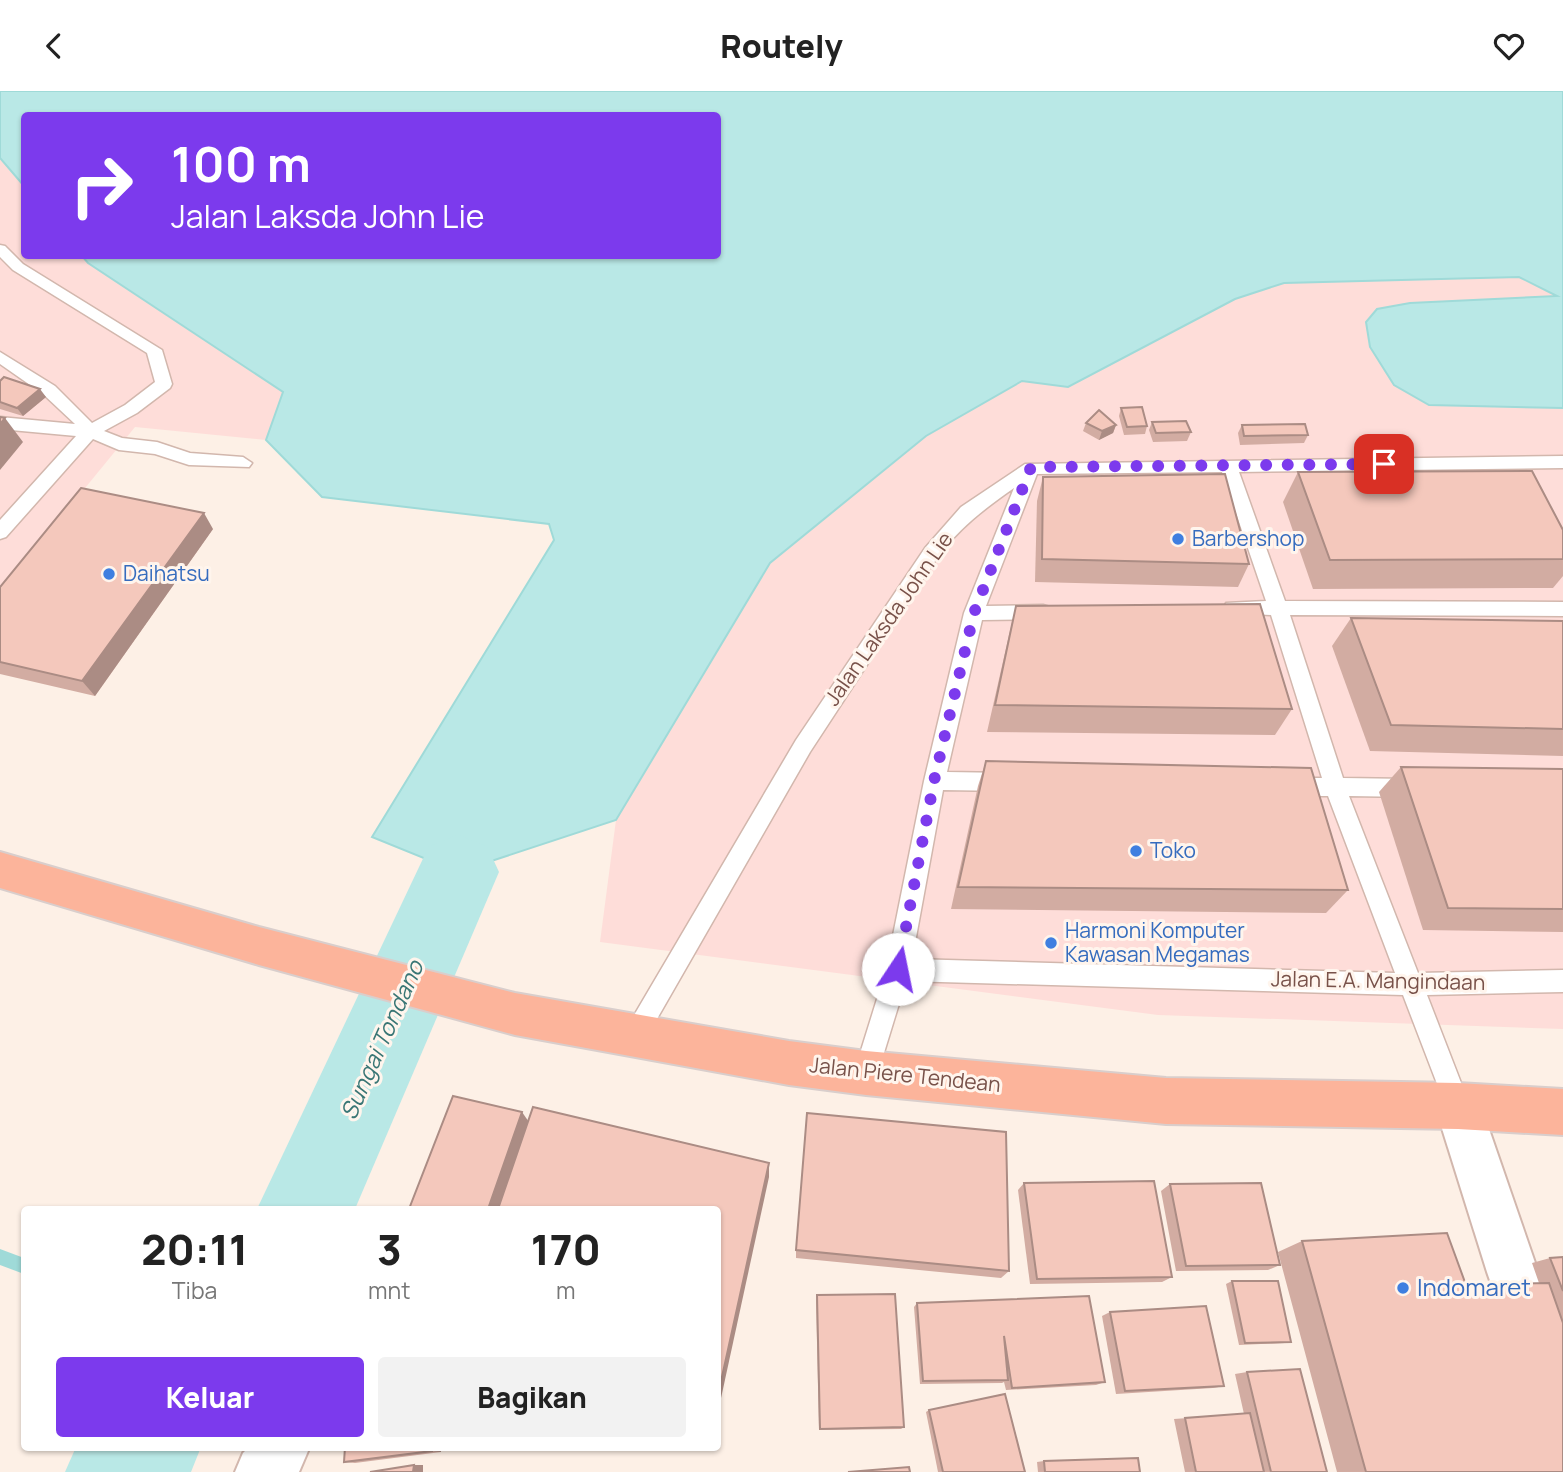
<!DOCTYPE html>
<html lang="id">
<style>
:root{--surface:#fff;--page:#f2f2f2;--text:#222;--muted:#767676;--accent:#7c3aed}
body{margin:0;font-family:Manrope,sans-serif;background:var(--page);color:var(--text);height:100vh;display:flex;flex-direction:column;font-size:26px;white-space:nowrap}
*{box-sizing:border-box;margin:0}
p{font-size:23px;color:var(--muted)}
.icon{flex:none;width:38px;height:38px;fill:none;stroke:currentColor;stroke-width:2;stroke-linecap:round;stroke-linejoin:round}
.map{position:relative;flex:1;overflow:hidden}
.drawer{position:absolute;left:21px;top:1115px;width:700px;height:245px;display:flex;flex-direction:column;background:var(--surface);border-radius:7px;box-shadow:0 2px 5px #0004}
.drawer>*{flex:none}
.hud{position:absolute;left:21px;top:21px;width:700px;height:147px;border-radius:7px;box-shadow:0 2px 5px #0004;background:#7c3aed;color:#fff;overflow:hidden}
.pin{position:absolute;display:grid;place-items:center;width:60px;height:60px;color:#fff;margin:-30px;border-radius:14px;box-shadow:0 4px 10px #0006}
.me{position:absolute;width:77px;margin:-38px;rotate:11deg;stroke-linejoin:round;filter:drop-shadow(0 0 5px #0008)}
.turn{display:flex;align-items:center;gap:24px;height:147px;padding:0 35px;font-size:32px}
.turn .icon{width:91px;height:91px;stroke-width:2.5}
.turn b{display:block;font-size:49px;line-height:60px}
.eta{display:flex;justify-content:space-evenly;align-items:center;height:119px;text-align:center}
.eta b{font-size:42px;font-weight:800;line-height:49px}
.primary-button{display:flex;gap:14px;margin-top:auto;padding:14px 35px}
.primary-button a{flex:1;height:80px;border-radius:7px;background:var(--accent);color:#fff;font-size:28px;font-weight:800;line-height:80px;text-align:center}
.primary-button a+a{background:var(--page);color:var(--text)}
header{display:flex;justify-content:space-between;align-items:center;height:91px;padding:0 35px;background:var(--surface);font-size:32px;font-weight:800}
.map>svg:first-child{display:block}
</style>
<header><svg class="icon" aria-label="back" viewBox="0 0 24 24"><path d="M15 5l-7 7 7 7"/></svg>Routely<svg class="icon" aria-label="heart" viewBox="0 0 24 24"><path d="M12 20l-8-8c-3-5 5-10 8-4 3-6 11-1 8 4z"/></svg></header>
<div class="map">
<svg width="1563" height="1381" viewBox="0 0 1563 1381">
<rect width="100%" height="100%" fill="#fdf0e6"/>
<g fill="#feddd9">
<path d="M0,67L24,95V164L82,165L88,172L283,301L266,349L135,336L0,501Z"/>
<path d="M1519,186L1558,205L1410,212L1429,314L1563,317V938L1158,924L600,851L616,729L770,472L926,345L1022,290L1068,296L1235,208L1284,192Z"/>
</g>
<path fill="#b9e8e6" stroke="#9fdad8" stroke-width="2" d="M0,0H1563V317L1429,314L1394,294L1370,256L1366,231L1377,218L1410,212L1557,205L1519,186L1284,192L1235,208L1068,296L1022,290L926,345L770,472L616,729L458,781L372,746L554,449L549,433L322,406L266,349L283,301L88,172L82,165L718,164V24H24V95L0,67Z"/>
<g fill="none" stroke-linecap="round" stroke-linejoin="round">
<path fill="#9fdad8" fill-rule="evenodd" d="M0,1158L24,1167V1183L0,1174Z"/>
<g fill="#b9e8e6" fill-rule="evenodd">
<path d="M458,744L487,755L499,781L355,1118H257L429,755Z"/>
<path d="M76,1356H201L191,1381H65Z"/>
</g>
<g stroke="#d2b7ad" stroke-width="3">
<g id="service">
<path d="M0,154L5,155L23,173L162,259L172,293L170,297L137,322L104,340L122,347L157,351L190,362L243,366L252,372L249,376L189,374L155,363L119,359L93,348L6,446L0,448V429L76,345L0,338V326L75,333L43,303L0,273V261L55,295L92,332L125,314L155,291L147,262L13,179L0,166Z"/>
<path d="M1563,365V377L1239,381L1285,510L1563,511V525L1290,524L1343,687L1410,688L1417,691L1421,697L1417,703L1410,706L1349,705L1418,882L1563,879V901L1427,904L1470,1015L1467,1024L1458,1027L1449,1024L1403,904L906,890L875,991L866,994L857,991L854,982L886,879L924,690L964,522L1014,397C984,418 959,437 937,467L810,661L642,954L634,958L626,954L622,946L626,938L796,649L925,457L961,416L1025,373ZM1222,381L1266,510L1226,512L1224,517L1226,522L1271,524L1322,687H1289L1282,690L1278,696L1282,702L1289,705H1328L1395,882L912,868L943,699L1008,700L1015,697L1019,691L1015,685L1008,682L947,681L982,529L1043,528L1050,526L1053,521L1050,516L1043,514L986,515L1037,383Z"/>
</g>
</g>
<g stroke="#d2b7ad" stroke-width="4">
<g id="minor">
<path d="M1458,992L1474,999L1481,1015L1563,1253V1350L1545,1342L1537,1324L1487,1181L1435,1015L1442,999Z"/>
<path d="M249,1356H307L308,1360L299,1381H235L243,1362Z"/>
</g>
</g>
<g stroke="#d9cecc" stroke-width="4">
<path id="trunk" d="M0,761L259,836L515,902L789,950L866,960L1166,987L1458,992L1563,998V1044L1458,1038L1166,1033L866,1004L789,994L515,944L259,874L0,797Z"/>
</g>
<use href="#service" fill="#fff" fill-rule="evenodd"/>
<use href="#minor" fill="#fff" fill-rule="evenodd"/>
<use href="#trunk" fill="#fcb49b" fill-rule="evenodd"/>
</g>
<g fill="#d2aca2">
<path d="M0,290L46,306L23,325L0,318Z"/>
<path d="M1121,317L1147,335L1145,343L1124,344L1119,325Z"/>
<path d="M1152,331L1191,341L1187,350L1153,351L1149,339Z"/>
<path d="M1086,332L1116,334L1113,342L1099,349L1083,340Z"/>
<path d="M1242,334L1308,344L1304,352L1240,354L1238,342Z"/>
<path d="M1298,381L1563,439V485L1553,497L1313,498L1283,411Z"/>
<path d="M1043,386L1249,473L1238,496L1035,491L1037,410Z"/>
<path d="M213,438L95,605L0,583V496Z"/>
<path d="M1016,515L1292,618L1275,644L987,641L1009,544Z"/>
<path d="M1351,527L1563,530V665L1370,660L1332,555Z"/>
<path d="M986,670L1348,799L1326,822L951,818L978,695Z"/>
<path d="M1401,676L1563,678V841L1423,839L1379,701Z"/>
<path d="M1024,1092L1172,1186L1162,1191L1030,1193L1018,1099Z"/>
<path d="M1170,1093L1280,1174L1268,1179L1176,1180L1161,1100Z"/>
<path d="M1302,1150L1466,1194L1539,1192L1532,1172L1550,1167L1563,1166V1381H1337L1278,1161Z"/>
<path d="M796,1159L1009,1180L1001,1187L796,1167Z"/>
<path d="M1232,1190L1291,1251L1285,1252L1239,1254L1226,1193Z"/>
<path d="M817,1204L904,1336L901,1338L819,1339L816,1209Z"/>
<path d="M917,1212L1105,1291L1096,1294L1006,1299L1004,1291L1002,1292L920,1293L914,1216Z"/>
<path d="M1110,1221L1224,1295L1213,1297L1116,1303L1102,1225Z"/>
<path d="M1247,1281L1327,1381H1185L1174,1328L1244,1323L1235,1283Z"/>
<path d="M929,1319L1025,1381H938L926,1321Z"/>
<path d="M345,1356H441V1361L355,1372L344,1371Z"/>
<path d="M1044,1370L1140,1381H1038L1037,1371Z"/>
</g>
<g fill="#ab8c84">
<path d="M40,298L46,306L23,325L17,317Z"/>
<path d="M5,327L23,351L0,379V333Z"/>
<path d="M1116,334L1113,342L1099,349L1102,340Z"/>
<path d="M204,422L213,438L95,605L82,590Z"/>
<path d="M522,1021L531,1034L501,1118H488Z"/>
<path d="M769,1072V1086L718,1321V1304Z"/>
<path d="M432,1356H441V1361L432,1360Z"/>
<path d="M414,1374H423V1381H413Z"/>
</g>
<g fill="#f4c8bc" stroke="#ab8c84" stroke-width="2">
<path d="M4,286L40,298L17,317L0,311V290Z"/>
<path d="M1142,316L1147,335L1127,336L1121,317Z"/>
<path d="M1099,319L1116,334L1102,340L1086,332Z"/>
<path d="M0,326L5,327L0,333Z"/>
<path d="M1186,330L1191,341L1156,342L1152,331Z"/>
<path d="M1305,333L1308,344L1244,345L1242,334Z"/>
<path d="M1532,380L1563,439V468L1330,469L1298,381Z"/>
<path d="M1225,383L1249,473L1042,468L1043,386Z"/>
<path d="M81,397L204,422L82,590L0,571V496Z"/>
<path d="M1260,513L1292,618L995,614L1016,515Z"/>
<path d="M1351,527L1563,530V638L1391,634Z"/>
<path d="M986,670L1311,677L1348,799L958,796Z"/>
<path d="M1401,676L1563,678V818L1448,817Z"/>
<path d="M453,1005L522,1021L488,1118H409Z"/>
<path d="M533,1016L769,1072L718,1304V1118H498Z"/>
<path d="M807,1022L1006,1041L1009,1180L796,1159Z"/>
<path d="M1154,1090L1172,1186L1037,1188L1024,1092Z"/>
<path d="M1261,1092L1280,1174L1186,1175L1170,1093Z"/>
<path d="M1447,1142L1466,1194L1549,1192L1563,1232V1381H1366L1302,1150Z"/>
<path d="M1563,1166V1200L1550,1167Z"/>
<path d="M1232,1190H1278L1291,1251L1245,1252Z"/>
<path d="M895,1203L904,1336L820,1338L817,1204Z"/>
<path d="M1089,1205L1105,1291L1012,1297L1004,1245L1008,1289L923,1290L917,1212Z"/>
<path d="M1206,1215L1224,1295L1125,1300L1110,1221Z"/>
<path d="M1300,1278L1327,1381H1271L1247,1281Z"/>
<path d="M1005,1303L1025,1381H943L929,1319Z"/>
<path d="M1250,1322L1264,1381H1196L1185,1327Z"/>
<path d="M345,1356H432V1360L344,1371Z"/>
<path d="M1138,1367L1140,1381H1045L1044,1370Z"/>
<path d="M414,1374L413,1381H370Z"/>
<path d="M909,1376L910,1381H848Z"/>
</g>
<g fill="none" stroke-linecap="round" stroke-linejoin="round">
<path stroke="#7c3aed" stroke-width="12" stroke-dasharray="0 21.6" d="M898,878L934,690L974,522L1031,376L1384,373"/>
</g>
<g fill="#3f7fe0" stroke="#fff5ed" stroke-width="2.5">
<circle cx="1178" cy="448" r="7"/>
<circle cx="109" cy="483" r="7"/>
<circle cx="1136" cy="760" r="7"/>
<circle cx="1051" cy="852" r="7"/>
<circle cx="1403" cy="1197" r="7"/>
</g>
<g text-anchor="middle" stroke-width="6" stroke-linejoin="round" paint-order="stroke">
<g font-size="21" fill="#366cbe" stroke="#fff5ed" text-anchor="start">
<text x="1192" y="455">Barbershop</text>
<text x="123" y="490">Daihatsu</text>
<text x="1150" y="767">Toko</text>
<text x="1065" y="847">Harmoni Komputer<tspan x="1065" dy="24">Kawasan Megamas</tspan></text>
</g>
<g font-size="21" fill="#785149" stroke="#fff5ed">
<text transform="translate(889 528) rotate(-55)" y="7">Jalan Laksda John Lie</text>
<text transform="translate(1378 890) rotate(1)" y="7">Jalan E.A. Mangindaan</text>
<text transform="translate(905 984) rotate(6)" y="7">Jalan Piere Tendean</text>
</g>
<g font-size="23" font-style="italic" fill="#397675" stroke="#fff5ed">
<text transform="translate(382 949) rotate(-66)" y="8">Sungai Tondano</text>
</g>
<g font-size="24" fill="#366cbe" stroke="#fff5ed" text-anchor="start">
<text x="1417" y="1205">Indomaret</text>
</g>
</g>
</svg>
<div class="pin" style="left:1384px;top:373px;background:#d93025"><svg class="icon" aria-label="arrive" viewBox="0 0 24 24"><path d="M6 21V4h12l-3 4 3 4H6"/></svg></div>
<svg class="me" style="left:898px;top:878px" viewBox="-20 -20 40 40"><circle r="19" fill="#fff"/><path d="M0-13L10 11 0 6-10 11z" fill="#7c3aed"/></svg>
<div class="hud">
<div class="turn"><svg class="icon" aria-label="right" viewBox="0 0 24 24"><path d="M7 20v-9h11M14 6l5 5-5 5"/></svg><div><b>100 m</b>Jalan Laksda John Lie</div></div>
</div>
<section class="drawer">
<div class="eta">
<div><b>20:11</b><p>Tiba</p></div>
<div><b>3</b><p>mnt</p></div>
<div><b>170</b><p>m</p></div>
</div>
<div class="primary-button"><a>Keluar</a><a>Bagikan</a></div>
</section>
</div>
